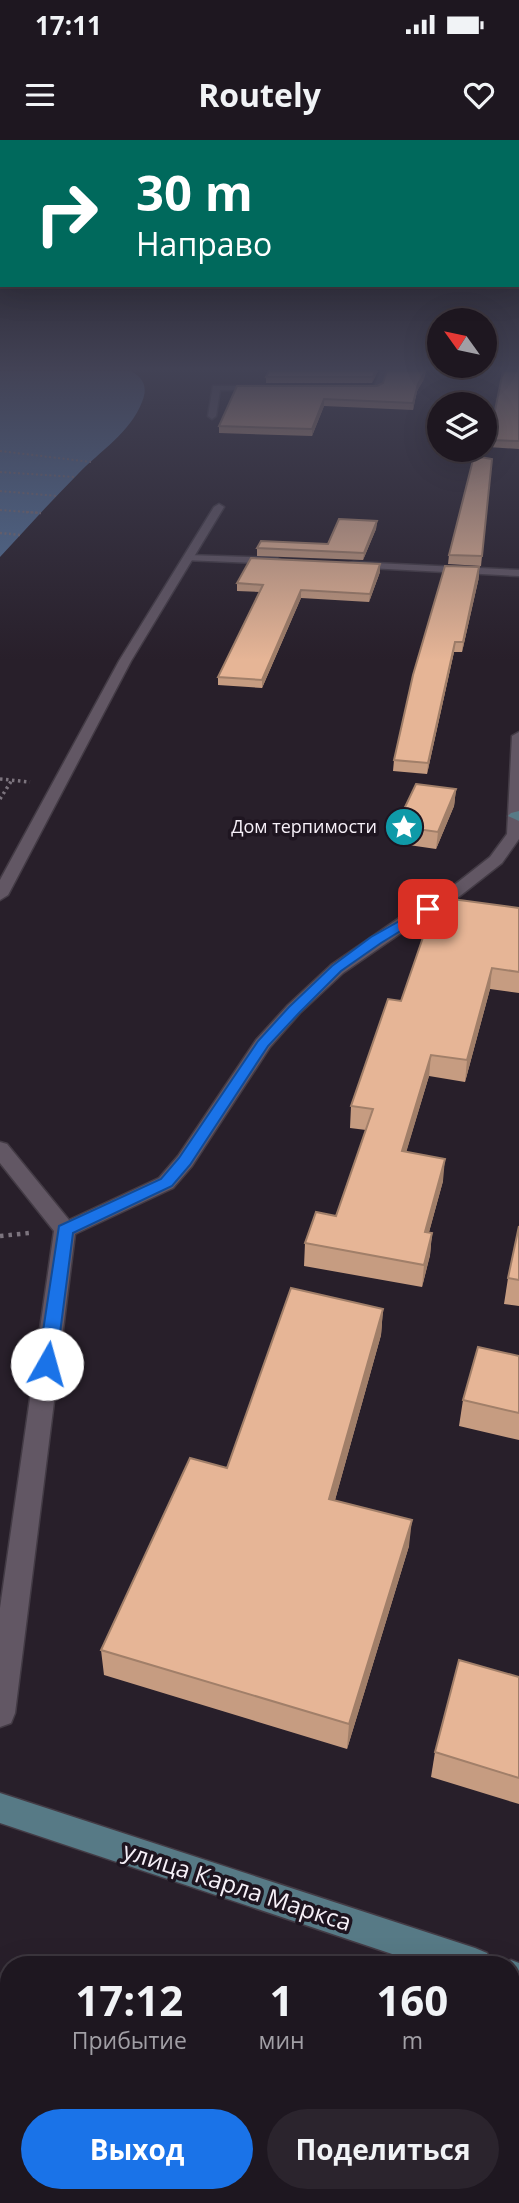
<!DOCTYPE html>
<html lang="ru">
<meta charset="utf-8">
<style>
:root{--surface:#1e1720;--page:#2b242d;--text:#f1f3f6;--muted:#a19fa5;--line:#3c363e;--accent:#1a73e8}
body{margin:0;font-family:"Open Sans",sans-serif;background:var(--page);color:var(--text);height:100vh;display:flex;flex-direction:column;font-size:26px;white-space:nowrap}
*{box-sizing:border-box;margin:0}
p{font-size:23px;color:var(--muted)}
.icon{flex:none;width:38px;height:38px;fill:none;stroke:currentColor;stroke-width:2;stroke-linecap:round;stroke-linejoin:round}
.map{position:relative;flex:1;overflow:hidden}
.side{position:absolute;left:0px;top:1816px;width:520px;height:247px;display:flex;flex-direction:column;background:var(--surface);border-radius:28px 28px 0 0;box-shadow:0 7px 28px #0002,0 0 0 2px var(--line)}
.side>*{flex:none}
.guide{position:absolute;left:0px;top:0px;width:520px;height:147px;box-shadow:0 7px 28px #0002,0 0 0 2px var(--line);background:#00695c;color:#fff;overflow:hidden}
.needle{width:46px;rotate:303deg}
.controls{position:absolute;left:427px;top:168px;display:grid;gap:14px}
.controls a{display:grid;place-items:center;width:70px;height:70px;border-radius:50%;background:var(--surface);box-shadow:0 7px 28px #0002,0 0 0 2px var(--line);font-size:35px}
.pin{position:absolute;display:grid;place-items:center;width:60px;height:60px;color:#fff;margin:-30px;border-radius:14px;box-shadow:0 4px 10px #0006}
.me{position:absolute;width:77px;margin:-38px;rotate:7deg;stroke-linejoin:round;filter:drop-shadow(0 0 5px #0008)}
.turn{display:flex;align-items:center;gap:24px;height:147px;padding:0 21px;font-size:32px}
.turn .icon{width:91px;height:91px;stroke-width:2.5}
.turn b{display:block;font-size:49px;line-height:60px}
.eta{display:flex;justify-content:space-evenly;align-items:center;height:119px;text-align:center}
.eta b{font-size:42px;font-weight:700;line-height:49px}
.cta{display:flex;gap:14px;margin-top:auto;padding:14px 21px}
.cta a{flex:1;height:80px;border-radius:42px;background:var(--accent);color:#fff;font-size:28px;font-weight:700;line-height:80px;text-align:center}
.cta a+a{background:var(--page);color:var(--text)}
.status{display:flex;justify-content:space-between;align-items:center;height:49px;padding:0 35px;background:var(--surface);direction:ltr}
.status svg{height:19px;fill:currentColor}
header{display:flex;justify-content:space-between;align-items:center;height:91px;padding:0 21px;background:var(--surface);font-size:32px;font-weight:700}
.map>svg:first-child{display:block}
</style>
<div class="status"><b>17:11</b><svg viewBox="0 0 49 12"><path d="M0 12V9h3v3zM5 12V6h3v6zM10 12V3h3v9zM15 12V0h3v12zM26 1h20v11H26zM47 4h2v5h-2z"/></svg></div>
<header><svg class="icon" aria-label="menu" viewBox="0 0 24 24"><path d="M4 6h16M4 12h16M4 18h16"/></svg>Routely<svg class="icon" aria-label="heart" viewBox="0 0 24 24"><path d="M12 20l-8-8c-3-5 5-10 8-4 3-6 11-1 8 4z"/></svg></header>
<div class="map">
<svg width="519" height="2063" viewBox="0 0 519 2063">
<rect width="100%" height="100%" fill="#281f2a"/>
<path fill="#547198" d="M0,231H131C144,238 148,248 142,262C130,293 100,311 78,334C51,361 26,389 0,417Z"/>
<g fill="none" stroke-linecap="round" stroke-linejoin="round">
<g stroke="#433b45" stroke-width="3">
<g id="lane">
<path d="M188,415L277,418L282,421L277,424L184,420L183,418Z"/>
<path d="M354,422L519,430V436L350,427V423Z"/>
</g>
</g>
<g stroke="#433b45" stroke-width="3">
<g id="street">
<path d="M381,231H389L380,250H352L348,248L374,246Z"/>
<path d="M213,246H264L268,248L264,250H220L216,276L212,279L208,276Z"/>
<path d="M219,364L224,367L131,521L8,755L0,760V740L119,521L214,367Z"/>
<path d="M519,592V699L502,723L451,763L417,782L343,833L300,873L270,907L192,1026L173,1048L75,1094L15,1573L11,1583L0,1587V1468L54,1091L0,1023V1002L7,1004L69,1080L159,1038L178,1016L256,900L288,865L331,825L405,774L439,757L490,717L507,694L512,596Z"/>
</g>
</g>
<g stroke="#433b45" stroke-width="3">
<g id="secondary">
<path d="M519,671V681L508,676L511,673Z"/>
<path d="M0,1653L475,1808L487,1813L492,1825H425L0,1683Z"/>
<path d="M511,1820L519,1823V1857L511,1854V1825H499Z"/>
</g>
</g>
<g stroke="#7c747e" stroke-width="2" stroke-dasharray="2 2.5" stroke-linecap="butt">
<path d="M0,311L91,322"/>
<path d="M0,332L75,337"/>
<path d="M0,351L57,356"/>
<path d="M0,370L41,373"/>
</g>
<g stroke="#7c747e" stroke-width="2.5" stroke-dasharray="2 2.5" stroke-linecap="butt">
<path d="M26,372L41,373"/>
<path d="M0,393L21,395"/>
</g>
<g stroke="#7c747e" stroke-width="3.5" stroke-dasharray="2.5 3.5" stroke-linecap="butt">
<path d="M0,639L30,642"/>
<path d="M0,659L12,640"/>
</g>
<path stroke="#7c747e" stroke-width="4.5" stroke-dasharray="3.5 5" stroke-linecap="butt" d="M0,1096L29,1093"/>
<use href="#lane" fill="#625764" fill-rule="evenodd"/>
<use href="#street" fill="#625764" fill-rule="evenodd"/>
<use href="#secondary" fill="#577a86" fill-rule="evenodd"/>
</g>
<g fill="#c69c81">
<path d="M378,231L372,243H266V237Z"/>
<path d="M387,231H426L424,239L417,251L413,270L324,266L312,296L219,293V286L377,246L383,243Z"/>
<path d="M519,231V309L488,307L489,300Z"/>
<path d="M492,319L481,426L448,424L449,415Z"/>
<path d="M377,381L376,389L363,420L257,416V408L328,404Z"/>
<path d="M380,424V432L369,462L301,458L262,548L218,545V537L260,452L237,451V443Z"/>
<path d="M479,437L462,512H454L427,634L393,631L394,620Z"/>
<path d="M456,649L454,666L436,709L395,703L396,686Z"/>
<path d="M519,768V853L490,849L465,942L429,936L406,1012L443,1041L429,1092L432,1093L430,1115L422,1147L304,1126L305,1103L336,1076L366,990L350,988L351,966L401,861Z"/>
<path d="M519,1086V1166L504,1164L508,1138Z"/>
<path d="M383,1169L381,1195L335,1360L409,1406L347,1609L104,1535L101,1510L227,1328Z"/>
<path d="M519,1216V1300L459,1286L463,1260Z"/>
<path d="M519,1537V1664L431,1637L435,1612Z"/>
<path d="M518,1991L519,2063H503L504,2054H511V2017Z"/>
</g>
<g fill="#a17f69">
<path d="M375,231H378L372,243L373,237Z"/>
<path d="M425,231L424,239L417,251L413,270V263L418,244Z"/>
<path d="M324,259V266L312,296V289Z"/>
<path d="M377,381L376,389L363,420L364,413Z"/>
<path d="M380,424V432L369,462L370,454Z"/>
<path d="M479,427V437L462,512L463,502Z"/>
<path d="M301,450V458L262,548V540Z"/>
<path d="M455,502L454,512L427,634L428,623Z"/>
<path d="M456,649L454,666L436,709L438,692Z"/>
<path d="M492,828L490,849L465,942L467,920Z"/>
<path d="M431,915L429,936L400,1033L402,1011Z"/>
<path d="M445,1019L443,1041L423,1114L425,1092Z"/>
<path d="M432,1093L430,1115L422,1147L424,1125Z"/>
<path d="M383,1169L381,1195L328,1385L329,1359Z"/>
<path d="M412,1380L409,1406L347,1609L349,1584Z"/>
<path d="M177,2054H191L187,2063H173Z"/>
</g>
<g fill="#e6b596" stroke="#a17f69" stroke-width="2">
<path d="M269,231H375L373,237H266Z"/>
<path d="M387,231H425L418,244L413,263L324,259L312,289L219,286L237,246H377L383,243Z"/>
<path d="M503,231H519V301L489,300Z"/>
<path d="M474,316L492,319L482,416L449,415Z"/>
<path d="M339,379L377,381L364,413L257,408L261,401L328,404Z"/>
<path d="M251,418L380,424L370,454L301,450L262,540L218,537L263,445L237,443Z"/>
<path d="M445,426L479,427L463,502H455L428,623L394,620L413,535Z"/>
<path d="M416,644L456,649L438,692L396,686Z"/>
<path d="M437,757L519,768V832L492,828L467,920L431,915L402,1011L445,1019L425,1092L432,1093L424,1125L305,1103L316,1072L336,1076L373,969L351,966L388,859L401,861Z"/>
<path d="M519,1086V1140L508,1138Z"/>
<path d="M291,1148L383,1169L329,1359L412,1380L349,1584L101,1510L190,1318L227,1328Z"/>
<path d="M478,1207L519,1216V1273L463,1260Z"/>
<path d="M459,1520L519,1537V1638L435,1612Z"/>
<path d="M518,1991L519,2063H506L507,2054H511V2033Z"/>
<path d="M9,1992V2054H177L173,2063H0V2006Z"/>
</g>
<linearGradient id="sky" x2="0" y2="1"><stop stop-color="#161117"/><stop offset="0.44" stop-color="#424255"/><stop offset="1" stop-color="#424255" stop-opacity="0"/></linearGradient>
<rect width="519" height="520" fill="url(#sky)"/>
<path fill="#1a73e8" stroke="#114b97" stroke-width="2" d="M428,765L433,766V771L381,803L341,831L299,873L268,906L190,1025L172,1046L73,1093L56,1224L54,1229H41L38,1224L59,1086L161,1039L179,1018L258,901L289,867L332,826L371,797Z"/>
<defs>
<g id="sight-disc" transform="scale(2.0125)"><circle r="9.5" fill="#0f9aa8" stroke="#1e1520"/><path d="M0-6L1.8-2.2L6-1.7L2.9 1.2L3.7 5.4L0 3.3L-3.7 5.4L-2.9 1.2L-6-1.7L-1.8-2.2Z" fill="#fff"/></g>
</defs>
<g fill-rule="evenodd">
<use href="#sight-disc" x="404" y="687"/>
</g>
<g text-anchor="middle" stroke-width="7" stroke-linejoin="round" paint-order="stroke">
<g font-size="18" fill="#f6f0f8" stroke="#1e1520" text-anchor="end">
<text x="377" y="693">Дом терпимости</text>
</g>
<g font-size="24" fill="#f6f0f8" stroke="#1e1520">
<text transform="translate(237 1747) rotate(18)" y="8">улица Карла Маркса</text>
</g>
</g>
</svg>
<div class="controls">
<a><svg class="needle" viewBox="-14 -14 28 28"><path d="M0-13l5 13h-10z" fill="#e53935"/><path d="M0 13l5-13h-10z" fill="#a19fa5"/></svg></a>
<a><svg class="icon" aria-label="layers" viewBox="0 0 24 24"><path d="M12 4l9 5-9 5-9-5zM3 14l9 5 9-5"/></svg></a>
</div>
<div class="pin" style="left:428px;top:769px;background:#d93025"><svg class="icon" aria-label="arrive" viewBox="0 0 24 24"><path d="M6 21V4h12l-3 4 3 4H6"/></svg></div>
<svg class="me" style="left:47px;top:1224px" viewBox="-20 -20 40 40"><circle r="19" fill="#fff"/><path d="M0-13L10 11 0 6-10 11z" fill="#1a73e8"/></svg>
<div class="guide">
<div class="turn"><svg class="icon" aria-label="right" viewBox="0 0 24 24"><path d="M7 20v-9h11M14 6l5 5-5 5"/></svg><div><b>30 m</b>Направо</div></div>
</div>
<section class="side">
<div class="eta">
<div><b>17:12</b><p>Прибытие</p></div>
<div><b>1</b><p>мин</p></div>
<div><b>160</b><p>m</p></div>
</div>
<div class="cta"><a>Выход</a><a>Поделиться</a></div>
</section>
</div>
